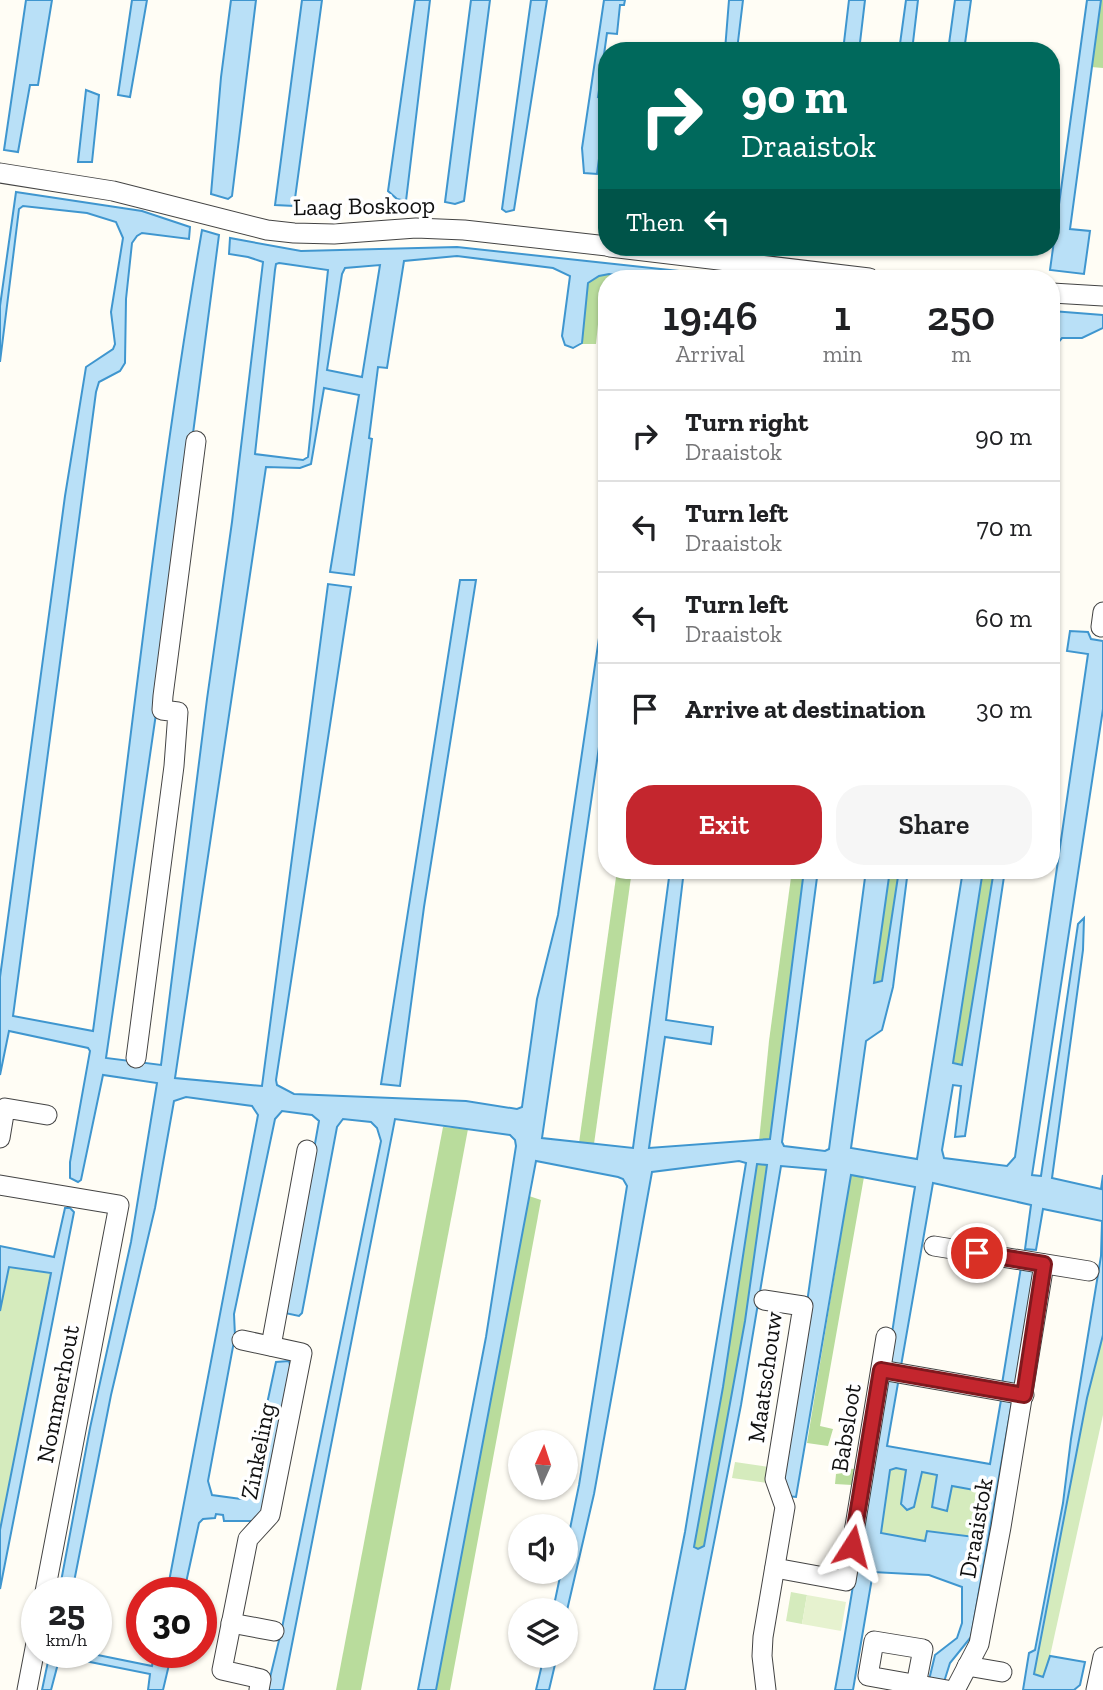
<!DOCTYPE html>
<style>
:root{--surface:#fff;--page:#f6f6f6;--text:#202124;--muted:#757577;--line:#e0e0e0;--accent:#c4262e}
body{margin:0;font-family:"Zilla Slab",serif;background:var(--page);color:var(--text);height:100vh;display:flex;flex-direction:column;font-size:26px;white-space:nowrap}
*{box-sizing:border-box;margin:0}
p{font-size:23px;color:var(--muted)}
.icon{flex:none;width:38px;height:38px;fill:none;stroke:currentColor;stroke-width:2;stroke-linecap:round;stroke-linejoin:round}
.map{position:relative;flex:1;overflow:hidden}
.details{position:absolute;left:598px;top:270px;width:462px;height:609px;display:flex;flex-direction:column;background:var(--surface);border-radius:28px;box-shadow:0 2px 5px #0004}
.details>*{flex:none}
.guide{position:absolute;left:598px;top:42px;width:462px;height:214px;border-radius:28px;box-shadow:0 2px 5px #0004;background:#00695c;color:#fff;overflow:hidden}
.needle{width:46px;rotate:3deg}
.controls{position:absolute;left:508px;top:1430px;display:grid;gap:14px}
.controls a{display:grid;place-items:center;width:70px;height:70px;border-radius:50%;background:var(--surface);box-shadow:0 2px 5px #0004;font-size:35px}
.speed{position:absolute;left:21px;top:1577px;display:flex;gap:14px;font-size:35px;font-weight:700;text-align:center}
.speed>*{display:grid;place-content:center;width:91px;height:91px;border-radius:50%;background:var(--surface);box-shadow:0 2px 5px #0004;line-height:1}
.speed small{font-size:18px;font-weight:400}
.speed .limit{border:10px solid #d22;background:#fff;color:#111}
.pin{position:absolute;display:grid;place-items:center;width:60px;height:60px;color:#fff;margin:-30px;border:4px solid #fff;border-radius:50%;box-shadow:0 2px 7px #0007}
.me{position:absolute;width:77px;margin:-38px;rotate:9deg;stroke-linejoin:round;filter:drop-shadow(0 0 5px #0008)}
.turn{display:flex;align-items:center;gap:24px;height:147px;padding:0 28px;font-size:32px}
.turn .icon{width:91px;height:91px;stroke-width:2.5}
.turn b{display:block;font-size:49px;line-height:60px}
.then{display:flex;align-items:center;height:66px;padding:0 28px;background:#0003;gap:14px;font-size:26px}
.eta{display:flex;justify-content:space-evenly;align-items:center;height:119px;text-align:center}
.eta b{font-size:42px;font-weight:600;line-height:49px}
.primary-button{display:flex;gap:14px;margin-top:auto;padding:14px 28px}
.primary-button a{flex:1;height:80px;border-radius:28px;background:var(--accent);color:#fff;font-size:28px;font-weight:600;line-height:80px;text-align:center}
.primary-button a+a{background:var(--page);color:var(--text)}
ul{padding:0;list-style:none}
li{display:flex;align-items:center;gap:21px;height:91px;padding:0 28px;border-top:2px solid var(--line)}
li div{flex:1}
li b{display:block;font-size:26px}
li em{font-style:normal}
.map>svg:first-child{display:block}
</style>
<div class="map">
<svg width="1103" height="1690" viewBox="0 0 1103 1690">
<rect width="100%" height="100%" fill="#fffdf5"/>
<g fill="#d5ebbd">
<path d="M9,1267L51,1273L0,1530V1311Z"/>
<path d="M1103,1335V1415L1050,1656L1043,1677L1034,1674L1087,1398Z"/>
<path d="M735,1462L769,1467L767,1483L732,1478Z"/>
<path d="M896,1468L906,1470L901,1504L914,1507L921,1472L937,1475L933,1507L951,1486L981,1491L979,1520L974,1537L928,1531L926,1541L881,1533L890,1470Z"/>
<path d="M791,1592L807,1595L802,1624L786,1621Z"/>
</g>
<g fill="#b9dc9c">
<path d="M1101,0H1103V68L1091,67Z"/>
<path d="M609,274L624,275L607,278V282L602,285L596,344H581L588,283L599,276Z"/>
<path d="M617,870H632L594,1144L579,1143Z"/>
<path d="M792,870H804L770,1139L759,1141L769,1041Z"/>
<path d="M890,870H899L882,982L874,983Z"/>
<path d="M983,870H994L962,1065L953,1064Z"/>
<path d="M443,1127L468,1129L456,1193L361,1690H336Z"/>
<path d="M757,1164L767,1165L745,1321L704,1547L698,1549L694,1547L723,1387Z"/>
<path d="M851,1175L864,1177L820,1426L833,1429L828,1446L807,1443Z"/>
<path d="M529,1196L541,1200L450,1690H436Z"/>
<path d="M846,1468L854,1469L852,1485L835,1484L836,1474L843,1473Z"/>
</g>
<path fill="#e6f2cf" d="M807,1595L846,1602L841,1631L802,1624Z"/>
<g fill="#b9e0f7" stroke="#3f96cf" stroke-width="2" fill-rule="evenodd">
<path d="M26,0H52L38,85H30L18,152L4,150Z"/>
<path d="M132,0H147L130,97L118,95Z"/>
<path d="M231,0H256L232,196L228,199L211,194L221,77Z"/>
<path d="M302,0H322L294,206L275,205Z"/>
<path d="M415,0H430L406,201L397,199L388,191Z"/>
<path d="M471,0H490L464,201L455,204L445,202Z"/>
<path d="M531,0H547L514,210L506,212L502,209Z"/>
<path d="M604,0H625L624,5H620L617,34L607,33L598,97L607,98L597,174L584,173L582,148Z"/>
<path d="M729,0H743L737,50L765,47L768,51H722L725,50Z"/>
<path d="M849,0H865L859,51H843Z"/>
<path d="M906,0H918L912,51H899Z"/>
<path d="M955,0H971L964,51H948Z"/>
<path d="M1087,0H1101L1070,229L1090,231L1084,274L1050,270Z"/>
<path d="M86,90L99,95L92,162H78Z"/>
<path d="M16,192L142,211L190,227L189,239L142,233L137,236L132,243L126,299L125,363L120,371L99,382L96,392L13,1016L93,1031C129,764 156,496 202,230L219,235L159,693L106,1058L161,1065L207,699L232,522L263,262L248,257L229,254L230,238L301,251L457,247L744,278H635L609,274L599,276L588,283L582,343L573,348L565,345L562,336L570,276L553,268L457,256L404,261L387,368L378,367L369,438L372,439L354,575L330,572L359,395L324,388L311,464L300,468L266,467L175,1078L262,1086L328,584L351,587L276,1080L277,1085L294,1094L466,1101L517,1109L522,1107L537,999L558,915L607,584V692L542,1138L633,1148L670,870H684L666,1020L713,1027L711,1044L665,1037L649,1148L770,1139L804,870H818L782,1142L784,1146L825,1151L829,1149L866,870H890L874,983L882,981L899,870H908L893,987L882,1030L866,1041L851,1148L917,1159L963,870H983L953,1063L962,1065L994,870H1005L965,1136L955,1137L961,1086L953,1085L942,1150L944,1158L1007,1166L1015,1157L1088,654L1067,651L1070,631L1088,632L1091,639L1103,641V709L1032,1175L1041,1176L1078,924L1084,918L1083,950L1052,1178L1101,1189L1103,1175V1335L1087,1398L1034,1674L1043,1677L1050,1656L1085,1662L1080,1685L1074,1690H1023L1029,1653L1035,1650L1063,1503L1071,1439L1101,1256L1102,1221L1043,1209L1036,1250L1025,1249L1031,1205L933,1183L887,1446L990,1464L1001,1400L1012,1402L971,1637L950,1663L944,1682L929,1680L935,1655L957,1638L962,1623V1587L929,1575L873,1572L853,1690H835C866,1523 887,1355 915,1187L851,1175L796,1497L787,1496L783,1470L826,1170L781,1166L741,1405L685,1690H654L685,1532L746,1163L739,1161L652,1172L594,1494L565,1619V1610H553L561,1572H565V1553L579,1485L627,1186L623,1179L618,1177L536,1161L436,1690H418L486,1337L516,1146L515,1140L510,1135L395,1119L283,1690H267L282,1628L381,1141L377,1128L371,1122L343,1119L337,1127L302,1313L299,1316L285,1313L319,1121L312,1115L282,1111L275,1119L234,1314L235,1336L208,1481L212,1495L241,1499L247,1497L276,1362L289,1361L291,1369L266,1504L257,1521H224L223,1515L216,1514L215,1518L203,1519L199,1523L184,1592H167L258,1115L252,1106L186,1097L174,1101L155,1208L111,1395L72,1592H59L90,1428L131,1242L157,1083L103,1075L81,1180L78,1182L70,1178V1162L90,1051L88,1048L9,1031L0,1075V977L65,496L86,367L113,349L115,344L111,312L123,238L116,222L87,213L23,206L19,209L0,362V306ZM279,263L328,270L308,457L303,460L255,454L275,270L276,264ZM380,265L362,377L327,370L342,274L345,268ZM757,1164L767,1165L745,1321L704,1546L698,1549L694,1547L723,1387ZM896,1468L906,1470L901,1504L907,1510L914,1507L922,1472L937,1475L932,1507L947,1511L952,1486L980,1491L979,1520L974,1537L927,1531L925,1541L881,1533L890,1470Z"/>
<path d="M1052,311L1103,315V328L1082,338H1062L1056,345L1052,379Z"/>
<path d="M460,580H476L424,907L400,1086L381,1084Z"/>
<path d="M65,1208H70L74,1212L0,1589V1530L51,1273L9,1267L0,1311V1246L54,1257Z"/>
<path d="M1021,1267L1034,1269L1015,1386L1002,1384Z"/>
<path d="M50,1652H83L152,1666L155,1652H172L163,1690H148L150,1674L60,1656L51,1690H42Z"/>
<path d="M544,1656H557L549,1690H536Z"/>
</g>
<g fill="none" stroke-linecap="round" stroke-linejoin="round">
<g stroke="#444" stroke-width="21">
<g id="minor">
<path d="M0,173L113,191L267,230L294,233L334,234L416,228L464,230L607,246"/>
<path d="M610,247L869,278"/>
<path d="M1052,293L1103,296"/>
<path d="M1101,627L1103,612"/>
<path d="M136,1058L174,766L178,712L162,710L163,696L196,441"/>
<path d="M0,1138L5,1108L47,1115"/>
<path d="M0,1185L119,1205L45,1592"/>
<path d="M934,1246L1089,1271"/>
<path d="M764,1300L803,1306L775,1479L785,1507L763,1637L762,1656L766,1690"/>
<path d="M242,1340L302,1353L270,1515L248,1539L222,1670L261,1679L259,1690"/>
<path d="M271,1346L307,1150"/>
<path d="M881,1370L1024,1395"/>
<path d="M775,1568L846,1581L886,1337"/>
<path d="M231,1623L274,1631"/>
<path d="M967,1666L1002,1672"/>
<path d="M916,1685L923,1649L874,1641L868,1676L947,1690"/>
<path d="M27,1690L37,1638"/>
<path d="M955,1690L979,1644L1001,1527L1044,1264"/>
<path d="M1096,1690L1103,1657"/>
</g>
</g>
<use href="#minor" stroke="#fff" stroke-width="19"/>
</g>
<g fill="none" stroke-linecap="round" stroke-linejoin="round">
<g stroke="#7f191e" stroke-width="18">
<path id="route" d="M852,1546L881,1370L1024,1395L1044,1264L977,1253"/>
</g>
<use href="#route" stroke="#c4262e" stroke-width="12"/>
</g>
<g text-anchor="middle" stroke-width="7" stroke-linejoin="round" paint-order="stroke">
<g font-size="24" fill="#111" stroke="#fff">
<text transform="translate(364 206) rotate(-1)" y="8">Laag Boskoop</text>
<text transform="translate(765 1377) rotate(-82)" y="8">Maatschouw</text>
<text transform="translate(58 1394) rotate(-79)" y="8">Nommerhout</text>
<text transform="translate(846 1428) rotate(-81)" y="8">Babsloot</text>
<text transform="translate(258 1451) rotate(-79)" y="8">Zinkeling</text>
<text transform="translate(976 1528) rotate(-80)" y="8">Draaistok</text>
</g>
</g>
</svg>
<div class="controls">
<a><svg class="needle" viewBox="-14 -14 28 28"><path d="M0-13l5 13h-10z" fill="#e53935"/><path d="M0 13l5-13h-10z" fill="#757577"/></svg></a>
<a><svg class="icon" aria-label="sound" viewBox="0 0 24 24"><path d="M4 9h4l5-4v14l-5-4H4zM17 9q2 3 0 6"/></svg></a>
<a><svg class="icon" aria-label="layers" viewBox="0 0 24 24"><path d="M12 4l9 5-9 5-9-5zM3 14l9 5 9-5"/></svg></a>
</div>
<div class="speed"><div>25<small>km/h</small></div><div class="limit">30</div></div>
<div class="pin" style="left:977px;top:1253px;background:#d93025"><svg class="icon" aria-label="arrive" viewBox="0 0 24 24"><path d="M6 21V4h12l-3 4 3 4H6"/></svg></div>
<svg class="me" style="left:852px;top:1546px" viewBox="-20 -20 40 40"><path d="M0-17L14 15 0 8-14 15z" fill="#c4262e" stroke="#fff" stroke-width="4"/></svg>
<div class="guide">
<div class="turn"><svg class="icon" aria-label="right" viewBox="0 0 24 24"><path d="M7 20v-9h11M14 6l5 5-5 5"/></svg><div><b>90 m</b>Draaistok</div></div>
<div class="then">Then<svg class="icon" aria-label="left" viewBox="0 0 24 24"><path d="M17 20v-9H6M10 6l-5 5 5 5"/></svg></div>
</div>
<section class="details">
<div class="eta">
<div><b>19:46</b><p>Arrival</p></div>
<div><b>1</b><p>min</p></div>
<div><b>250</b><p>m</p></div>
</div>
<ul>
<li><svg class="icon" aria-label="right" viewBox="0 0 24 24"><path d="M7 20v-9h11M14 6l5 5-5 5"/></svg><div><b>Turn right</b><p>Draaistok</p></div><em>90 m</em></li>
<li><svg class="icon" aria-label="left" viewBox="0 0 24 24"><path d="M17 20v-9H6M10 6l-5 5 5 5"/></svg><div><b>Turn left</b><p>Draaistok</p></div><em>70 m</em></li>
<li><svg class="icon" aria-label="left" viewBox="0 0 24 24"><path d="M17 20v-9H6M10 6l-5 5 5 5"/></svg><div><b>Turn left</b><p>Draaistok</p></div><em>60 m</em></li>
<li><svg class="icon" aria-label="arrive" viewBox="0 0 24 24"><path d="M6 21V4h12l-3 4 3 4H6"/></svg><div><b>Arrive at destination</b></div><em>30 m</em></li>
</ul>
<div class="primary-button"><a>Exit</a><a>Share</a></div>
</section>
</div>
